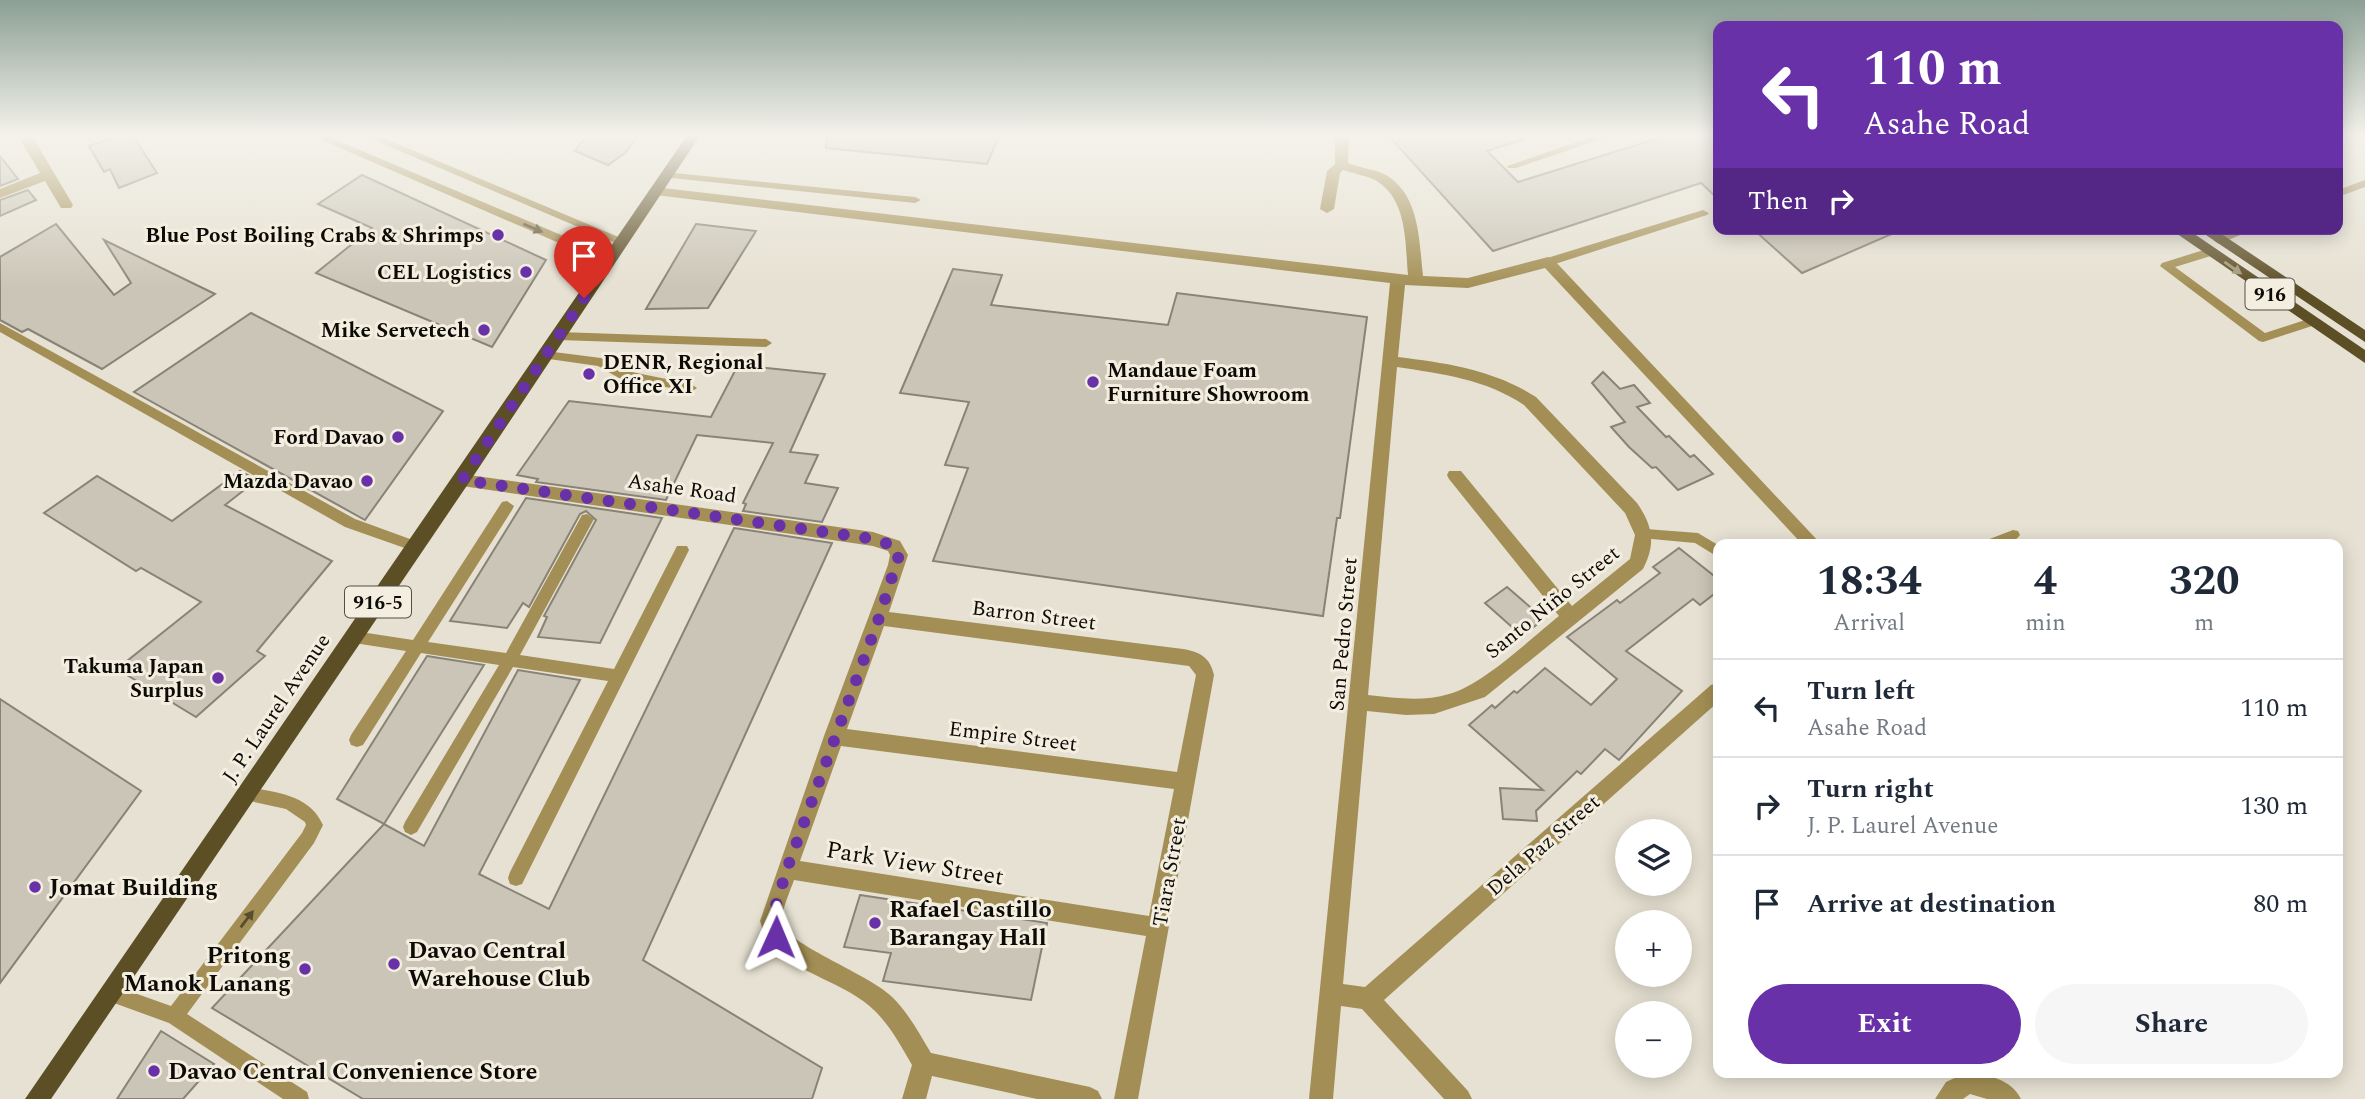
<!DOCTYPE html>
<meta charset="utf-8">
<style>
:root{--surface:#fff;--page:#f6f6f7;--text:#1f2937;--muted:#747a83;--line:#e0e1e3;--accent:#6931a8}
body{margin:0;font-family:Spectral,serif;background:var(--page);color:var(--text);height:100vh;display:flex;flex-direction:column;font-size:26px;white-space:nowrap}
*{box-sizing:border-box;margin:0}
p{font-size:23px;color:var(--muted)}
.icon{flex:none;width:38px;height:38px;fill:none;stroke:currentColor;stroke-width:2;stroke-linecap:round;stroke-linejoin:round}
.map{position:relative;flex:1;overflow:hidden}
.details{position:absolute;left:1713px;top:539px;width:630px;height:539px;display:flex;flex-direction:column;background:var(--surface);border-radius:14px;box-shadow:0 4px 18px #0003}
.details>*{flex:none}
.top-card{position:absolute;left:1713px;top:21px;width:630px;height:214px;border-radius:14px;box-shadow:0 4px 18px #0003;background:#6931a8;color:#fff;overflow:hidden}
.controls{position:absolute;left:1615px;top:819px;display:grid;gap:14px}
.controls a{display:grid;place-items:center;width:77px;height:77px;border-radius:50%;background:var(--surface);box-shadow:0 4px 18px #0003;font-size:35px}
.pin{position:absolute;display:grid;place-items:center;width:60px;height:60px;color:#fff;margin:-72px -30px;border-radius:50% 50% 50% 0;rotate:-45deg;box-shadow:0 0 7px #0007}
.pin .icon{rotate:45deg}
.me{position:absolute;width:77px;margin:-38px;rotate:1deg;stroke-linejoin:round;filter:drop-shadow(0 0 5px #0008)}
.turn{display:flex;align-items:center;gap:24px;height:147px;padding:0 35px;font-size:32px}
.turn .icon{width:91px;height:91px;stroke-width:2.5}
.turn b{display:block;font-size:49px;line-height:60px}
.then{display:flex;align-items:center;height:66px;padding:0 35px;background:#0003;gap:14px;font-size:26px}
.eta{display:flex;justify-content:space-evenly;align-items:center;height:119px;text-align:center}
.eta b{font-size:42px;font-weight:700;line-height:49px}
.primary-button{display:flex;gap:14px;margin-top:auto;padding:14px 35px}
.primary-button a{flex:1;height:80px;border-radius:42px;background:var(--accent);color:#fff;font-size:28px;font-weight:700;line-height:80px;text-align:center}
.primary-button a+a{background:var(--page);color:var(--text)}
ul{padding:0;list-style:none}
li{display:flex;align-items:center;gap:21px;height:98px;padding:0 35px;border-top:2px solid var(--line)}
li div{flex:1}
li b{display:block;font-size:26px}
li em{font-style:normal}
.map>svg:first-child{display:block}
</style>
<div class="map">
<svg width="2365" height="1099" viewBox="0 0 2365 1099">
<rect width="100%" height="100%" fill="#e6e1d2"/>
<g fill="#cac5b6" stroke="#888376" stroke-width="2">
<path d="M122,134H132L157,173L119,188L110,169L104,172L89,146Z"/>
<path d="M588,134H639L625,153L608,165L575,151Z"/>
<path d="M827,134H1000L987,164L826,148Z"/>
<path d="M1387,134H1525V139L1487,151L1518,182L1672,134H1718V199L1701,183L1493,251Z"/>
<path d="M0,156L18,179L0,186Z"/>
<path d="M362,175L546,260L492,347L316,273L372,228L318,204Z"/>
<path d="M28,190L36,200L0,216V200Z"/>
<path d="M56,224L114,295L131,283L104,240L215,294L102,369L28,329L22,332L0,320V257Z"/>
<path d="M696,224L756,231L708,308L646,309Z"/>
<path d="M1753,229H1903L1802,273Z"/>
<path d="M953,269L1002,275L991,305L1168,325L1177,293L1367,317L1340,518H1337L1323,616L933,561L968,468L945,465L969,402L900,393Z"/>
<path d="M251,313L443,411L365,520L134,392Z"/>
<path d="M738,365L825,374L790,452L818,455L805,483L838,488L822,522L743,511L746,504L743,503L773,443L697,435L666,500L536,482L538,479L517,475L569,401L711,417Z"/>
<path d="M1603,372L1620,389L1634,385L1650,403L1637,407L1666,437L1669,436L1690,457L1694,455L1713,474L1678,490L1656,467L1652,468L1629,447L1611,427L1625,422L1592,383Z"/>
<path d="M240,471L257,480L225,505L332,561L257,651L265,656L196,717L117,669L201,602L141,568L136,571L44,513L97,476L172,521Z"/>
<path d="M526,498L662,518L600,643L538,637L547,617L544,616L596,520L586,511L580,514L529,607L523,603L507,628L450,621Z"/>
<path d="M734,528L832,543L643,960L822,1068L812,1099H363L212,1008L384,824L424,846L518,670L580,680L479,874L549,909Z"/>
<path d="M1679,548L1718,579V591L1700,605L1693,599L1626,651L1682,691L1619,760L1605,749L1581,774L1577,771L1536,811L1537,821L1503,819L1500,788L1543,790L1469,725L1492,705L1495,708L1514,691L1517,693L1545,668L1591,705L1617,679L1567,637L1617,600L1620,603L1660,573L1653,567Z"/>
<path d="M1507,587L1544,619L1522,636L1485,603Z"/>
<path d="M427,656L484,665L384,824L337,799Z"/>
<path d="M0,699L141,791L0,983Z"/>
<path d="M860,895L1047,923L1031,1000L883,981L891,953L844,947Z"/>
<path d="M161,1031L214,1064L183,1099H117Z"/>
</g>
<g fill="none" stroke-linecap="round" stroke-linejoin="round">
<g fill="#a38f55" fill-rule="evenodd">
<path d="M308,134H322L613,257L615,260L613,263H605Z"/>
<path d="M360,134H374L628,241L622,245L618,244Z"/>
<path d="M1600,134H1616L1516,168H1508L1507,166Z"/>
<path d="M665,172L915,197L921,200L915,203L661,177L660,175Z"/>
<path d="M2365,180V187L2338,197V190Z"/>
<path d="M1703,210L1709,213L1707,215L1552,265H1544L1542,262L1544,259Z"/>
<path d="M2237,229H2254L2219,244L2213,240Z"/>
<path d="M2210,248L2216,252L2214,255L2175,267L2265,333L2311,318L2315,319L2317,322L2315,325L2263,342L2259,341L2160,266L2162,263Z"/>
<path d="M0,323L355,519L421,543L423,547L421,551L416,552L345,527L0,332Z"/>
<path d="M559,332L766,339L772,343L766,347L559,340L553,336Z"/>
<path d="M546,351L601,358L622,370L691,384L697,388L691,392L619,378L598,366L542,358L540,355L542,352Z"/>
<path d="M507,501L514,506L512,510L428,642L506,653L582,515L587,514L594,519L520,655L614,669L677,546H687L689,550L522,884L516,886L510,884L508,878L510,872L608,681L513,667L417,832L411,835L405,832L403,827L405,822L499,665L421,653L363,745L357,747L351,745L349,740L351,735L406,651L354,643L349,641L347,637L349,633L354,631L413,640L502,502Z"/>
<path d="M1646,529L1698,533L1718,545V557L1695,543L1641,538L1639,534L1641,530Z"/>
<path d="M2013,530L2018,531L2020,535C2012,546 1997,545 1985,544L1987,540Z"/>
<path d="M247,787C277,792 310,795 323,825L314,843L187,1014L307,1092L309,1099H283L169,1023L103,999L100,993L103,987L109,984L171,1006L302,833L306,825L305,822L286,809L241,799L239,794L241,789Z"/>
</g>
<g fill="#a38f55" fill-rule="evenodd">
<path d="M17,134H31L73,205L71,208H61L45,181L0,198V189L40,173Z"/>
<path d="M1335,134H1349L1348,163C1361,168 1374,169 1386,175C1420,195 1419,241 1423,276L1468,278L1548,257L1553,259L1821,544H1802L1545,268L1468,288L1405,285L1398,357C1447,363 1494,370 1536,397L1637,503C1653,526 1656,544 1643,569L1485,697L1434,714L1406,715L1367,711L1343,984L1365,987L1711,685L1718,683V702L1384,1000L1468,1091L1472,1099H1444L1362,1009L1341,1006L1333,1099H1309L1390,283L655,195L648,191L655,187L1408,275C1405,243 1408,199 1375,180C1365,175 1354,174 1343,170L1340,173L1334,209L1327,213L1320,209L1327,171L1335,164ZM1397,367C1443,374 1485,379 1524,405L1625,513L1635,535L1630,559L1572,606L1461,471H1449L1447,475L1449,479L1559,616C1530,639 1483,685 1449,694C1423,702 1395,698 1368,695Z"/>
<path d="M462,474L873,532L900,541L908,555L889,612L1183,649C1200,652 1210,657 1214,675L1138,1099H1114L1146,936L794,880C790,892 779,914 783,926C791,945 871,976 891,996C908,1012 919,1033 931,1053L1090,1087L1098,1091L1102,1099H1037L932,1076L926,1099H902L912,1065C901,1046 891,1027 875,1011C847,983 796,973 770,946C764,940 763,929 760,921L824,736L888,565L890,555L888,551L873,546L462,486L454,480ZM884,626L1189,666L1196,675L1177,772L847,729ZM841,746L1174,789L1149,916L800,861Z"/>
<path d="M1965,1073C1984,1073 2012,1079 2021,1099H1987L1970,1094L1963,1099H1935L1946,1082Z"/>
</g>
<g fill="#5c4e25" fill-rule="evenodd">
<path d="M688,134H701L468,484L51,1099H25Z"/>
<path d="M2170,229H2187L2365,350V363Z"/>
<path d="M2197,229H2214L2365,330V342Z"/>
</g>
</g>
<defs><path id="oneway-solid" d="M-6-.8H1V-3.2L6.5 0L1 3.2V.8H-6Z" transform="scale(1.75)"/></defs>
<g fill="#584d2e">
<use href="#oneway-solid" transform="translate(533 228) rotate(23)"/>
<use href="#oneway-solid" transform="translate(247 919) rotate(-53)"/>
</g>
<use fill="#a09679" href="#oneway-solid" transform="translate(2233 268) rotate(35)"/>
<linearGradient id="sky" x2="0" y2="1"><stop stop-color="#8ca095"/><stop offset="0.47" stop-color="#f4f2eb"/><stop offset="1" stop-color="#f4f2eb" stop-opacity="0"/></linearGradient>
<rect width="2365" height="288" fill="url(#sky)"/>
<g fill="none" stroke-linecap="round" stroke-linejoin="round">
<path stroke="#6931a8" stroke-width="12" stroke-dasharray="0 21.6" d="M584,298L462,480L873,539L894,546L899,555L879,618L787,869L771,921L776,937"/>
</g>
<g fill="#6931a8" stroke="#f3eedf" stroke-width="2.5">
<circle cx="498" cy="235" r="7"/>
<circle cx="526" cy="272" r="7"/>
<circle cx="484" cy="330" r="7"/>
<circle cx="589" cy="374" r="7"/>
<circle cx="1093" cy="382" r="7"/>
<circle cx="398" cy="437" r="7"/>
<circle cx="367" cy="481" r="7"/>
<circle cx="218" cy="678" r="7"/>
<circle cx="35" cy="887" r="7"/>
<circle cx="875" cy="923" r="7"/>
<circle cx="394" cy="964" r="7"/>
<circle cx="305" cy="969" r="7"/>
<circle cx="154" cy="1071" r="7"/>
</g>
<g text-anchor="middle" stroke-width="6" stroke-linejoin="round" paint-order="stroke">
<g fill="#f3eedf" stroke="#524f48" stroke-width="2">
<rect x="2245.5" y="278.5" width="49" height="31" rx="5"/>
<rect x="345" y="586.5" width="66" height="31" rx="5"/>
</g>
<g font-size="19" font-weight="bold" fill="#0d0b07">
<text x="2270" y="301">916</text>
<text x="378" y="609">916-5</text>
</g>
<g font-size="21" font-weight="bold" fill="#0d0b07" stroke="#f3eedf" text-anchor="end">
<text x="484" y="242">Blue Post Boiling Crabs &amp; Shrimps</text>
<text x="512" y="279">CEL Logistics</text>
<text x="470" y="337">Mike Servetech</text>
<text x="603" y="369" text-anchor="start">DENR, Regional<tspan x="603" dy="24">Office XI</tspan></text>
<text x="1107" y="377" text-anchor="start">Mandaue Foam<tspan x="1107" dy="24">Furniture Showroom</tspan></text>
<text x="384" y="444">Ford Davao</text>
<text x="353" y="488">Mazda Davao</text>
<text x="204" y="673">Takuma Japan<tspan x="204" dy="24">Surplus</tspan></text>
</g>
<g font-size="21" fill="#0d0b07" stroke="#f3eedf">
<text transform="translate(682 488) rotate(8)" y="7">Asahe Road</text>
<text transform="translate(1552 602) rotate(-39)" y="7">Santo Niño Street</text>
<text transform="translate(1034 615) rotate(7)" y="7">Barron Street</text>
<text transform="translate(1343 634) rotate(-85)" y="7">San Pedro Street</text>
<text transform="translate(276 708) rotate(-56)" y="7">J. P. Laurel Avenue</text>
<text transform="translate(1013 736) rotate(7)" y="7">Empire Street</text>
<text transform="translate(1543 845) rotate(-41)" y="7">Dela Paz Street</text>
<text transform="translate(1169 872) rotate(-80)" y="7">Tiara Street</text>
</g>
<g font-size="24" fill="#0d0b07" stroke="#f3eedf">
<text transform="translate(915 863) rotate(9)" y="8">Park View Street</text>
</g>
<g font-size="24" font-weight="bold" fill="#0d0b07" stroke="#f3eedf" text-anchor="start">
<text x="49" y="895">Jomat Building</text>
<text x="889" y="917">Rafael Castillo<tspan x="889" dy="28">Barangay Hall</tspan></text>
<text x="408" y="958">Davao Central<tspan x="408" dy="28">Warehouse Club</tspan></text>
<text x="291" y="963" text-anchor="end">Pritong<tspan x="291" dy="28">Manok Lanang</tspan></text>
<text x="168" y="1079">Davao Central Convenience Store</text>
</g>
</g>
</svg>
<div class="controls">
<a><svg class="icon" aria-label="layers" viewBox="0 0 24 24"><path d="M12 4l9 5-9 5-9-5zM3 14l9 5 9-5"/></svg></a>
<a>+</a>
<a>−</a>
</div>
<div class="pin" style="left:584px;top:298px;background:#d93025"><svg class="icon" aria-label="arrive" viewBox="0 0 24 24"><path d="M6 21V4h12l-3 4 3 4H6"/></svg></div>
<svg class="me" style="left:776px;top:937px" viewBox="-20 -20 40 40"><path d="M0-17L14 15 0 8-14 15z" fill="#6931a8" stroke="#fff" stroke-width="4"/></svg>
<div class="top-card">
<div class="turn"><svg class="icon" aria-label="left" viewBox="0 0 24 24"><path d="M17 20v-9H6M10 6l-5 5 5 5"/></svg><div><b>110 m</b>Asahe Road</div></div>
<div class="then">Then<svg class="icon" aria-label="right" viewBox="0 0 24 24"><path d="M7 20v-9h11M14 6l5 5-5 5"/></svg></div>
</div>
<section class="details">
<div class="eta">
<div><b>18:34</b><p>Arrival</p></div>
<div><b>4</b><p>min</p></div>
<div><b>320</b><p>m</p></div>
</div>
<ul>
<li><svg class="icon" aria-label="left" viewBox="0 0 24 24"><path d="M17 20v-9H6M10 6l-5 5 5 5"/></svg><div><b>Turn left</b><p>Asahe Road</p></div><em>110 m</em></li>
<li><svg class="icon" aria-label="right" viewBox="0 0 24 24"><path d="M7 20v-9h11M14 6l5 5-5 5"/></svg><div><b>Turn right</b><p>J. P. Laurel Avenue</p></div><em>130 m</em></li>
<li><svg class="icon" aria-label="arrive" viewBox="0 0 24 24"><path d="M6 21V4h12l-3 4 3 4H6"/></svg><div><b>Arrive at destination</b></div><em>80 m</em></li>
</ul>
<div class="primary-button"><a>Exit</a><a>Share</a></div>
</section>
</div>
